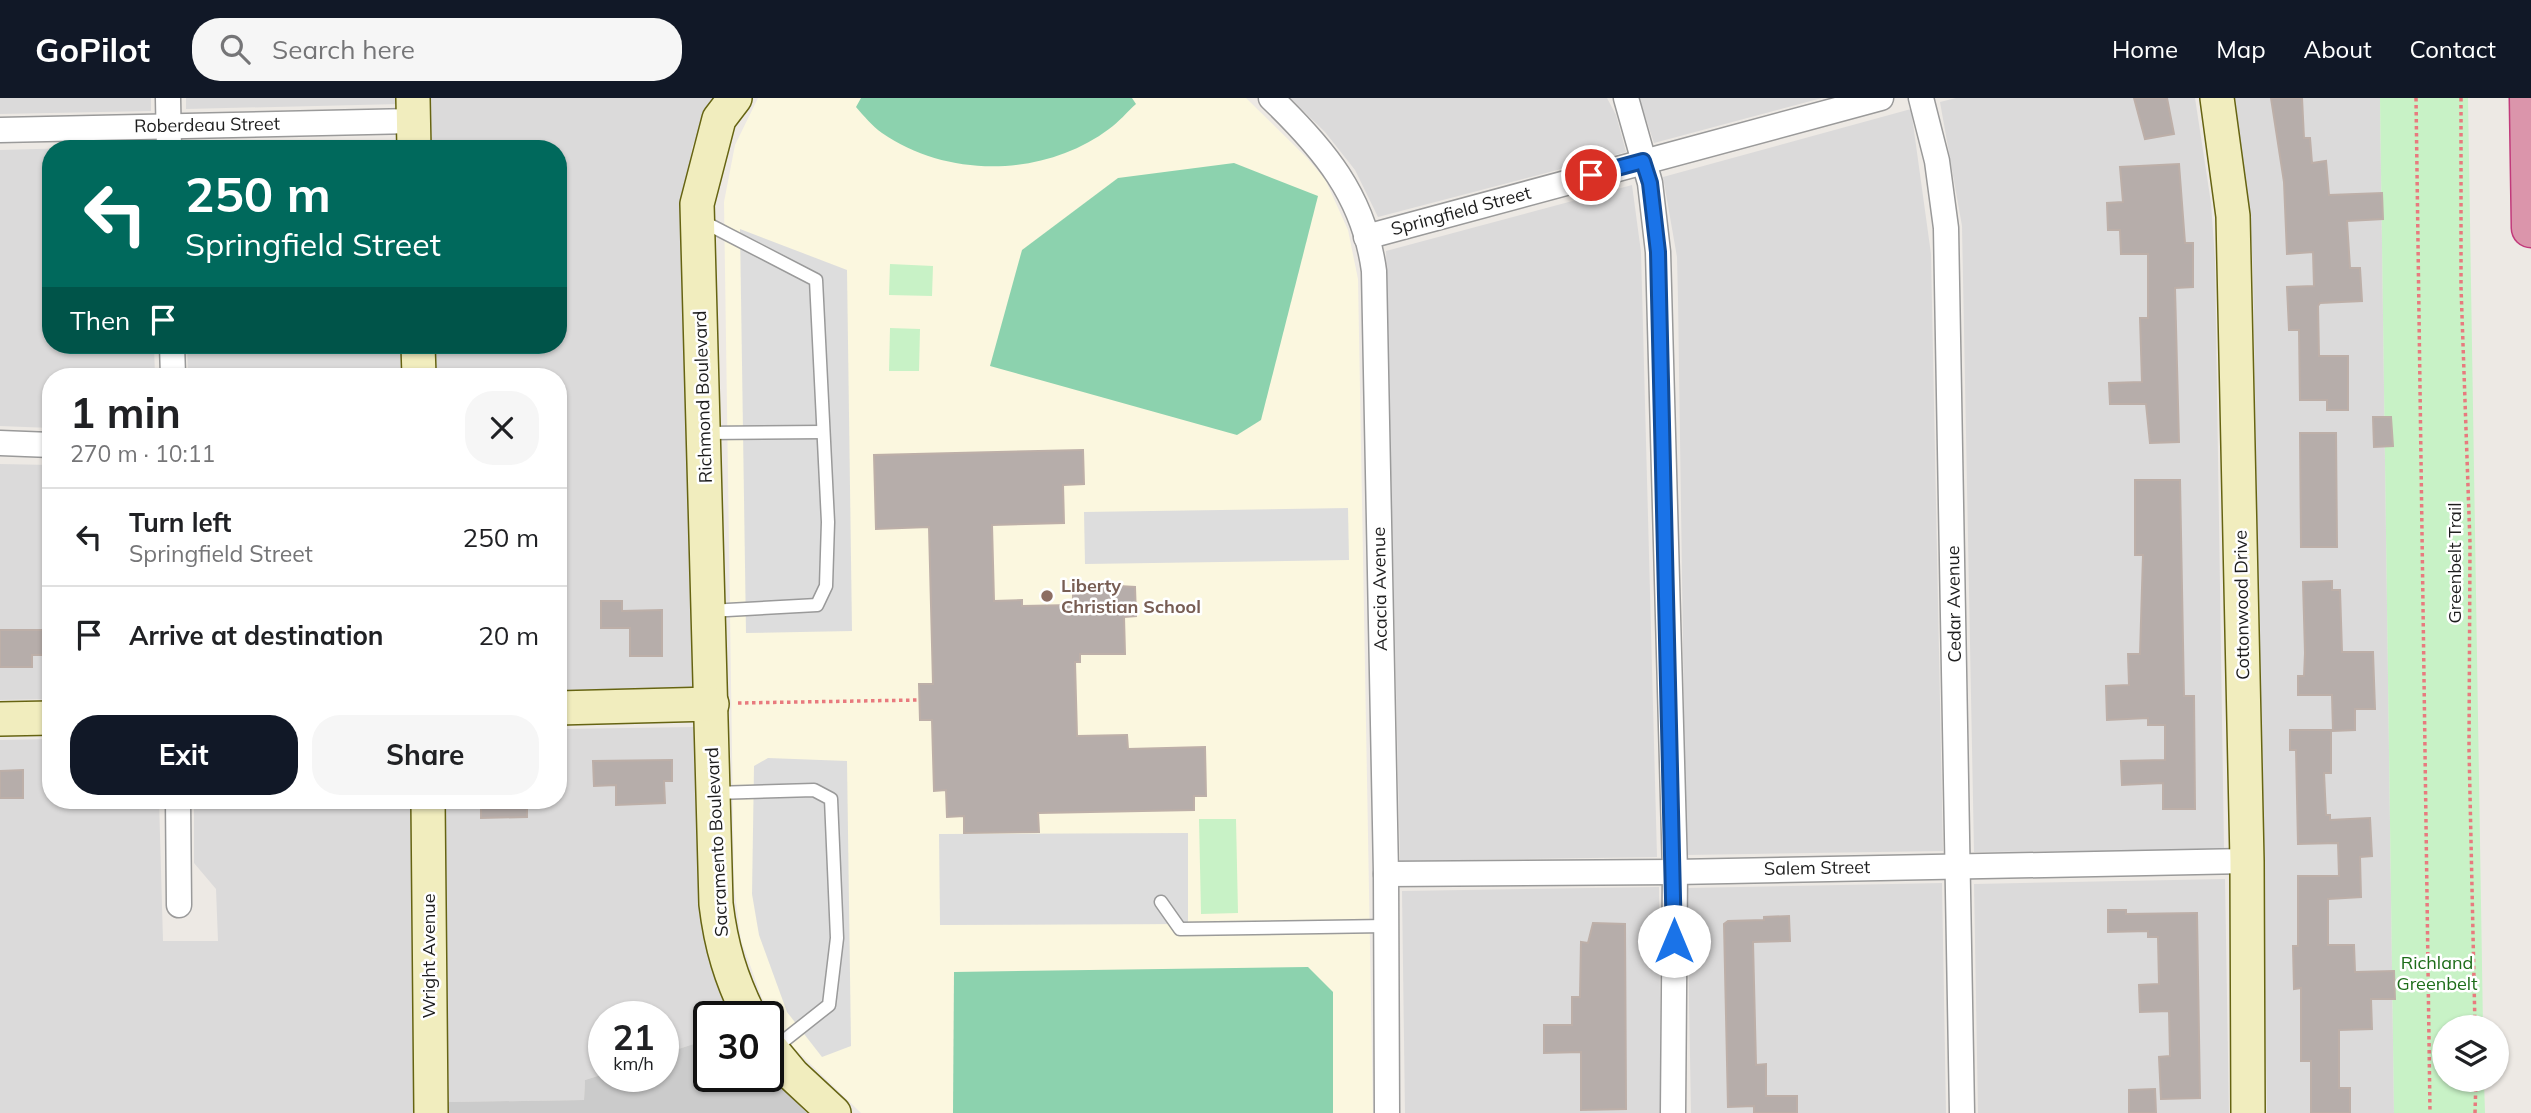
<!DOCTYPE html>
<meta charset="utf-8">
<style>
:root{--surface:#fff;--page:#f6f6f6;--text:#202124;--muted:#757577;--line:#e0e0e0;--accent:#111827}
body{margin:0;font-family:Mulish,sans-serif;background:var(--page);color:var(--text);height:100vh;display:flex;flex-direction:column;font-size:26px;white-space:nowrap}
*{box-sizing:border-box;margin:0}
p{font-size:23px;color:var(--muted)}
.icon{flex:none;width:38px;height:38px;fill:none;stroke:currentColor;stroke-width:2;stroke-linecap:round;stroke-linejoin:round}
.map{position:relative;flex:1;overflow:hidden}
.sheet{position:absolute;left:42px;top:270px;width:525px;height:441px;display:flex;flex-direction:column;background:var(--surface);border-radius:28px;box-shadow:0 2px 5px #0004}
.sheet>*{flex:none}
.hud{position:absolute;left:42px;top:42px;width:525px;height:214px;border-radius:28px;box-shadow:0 2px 5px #0004;background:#00695c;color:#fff;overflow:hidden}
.controls{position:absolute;left:2432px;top:917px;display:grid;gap:14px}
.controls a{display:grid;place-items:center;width:77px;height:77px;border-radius:50%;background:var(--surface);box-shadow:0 2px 5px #0004;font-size:35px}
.speed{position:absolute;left:588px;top:903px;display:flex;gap:14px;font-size:35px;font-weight:700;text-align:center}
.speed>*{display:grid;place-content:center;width:91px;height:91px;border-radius:50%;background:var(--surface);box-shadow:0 2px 5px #0004;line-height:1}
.speed small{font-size:18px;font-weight:400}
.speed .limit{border:4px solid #111;border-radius:10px;background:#fff;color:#111}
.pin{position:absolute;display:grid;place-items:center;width:60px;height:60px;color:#fff;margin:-30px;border:4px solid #fff;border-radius:50%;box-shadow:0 2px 7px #0007}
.me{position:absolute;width:77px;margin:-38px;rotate:0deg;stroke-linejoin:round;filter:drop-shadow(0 0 5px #0008)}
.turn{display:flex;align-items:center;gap:24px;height:147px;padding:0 28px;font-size:32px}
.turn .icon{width:91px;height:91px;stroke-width:2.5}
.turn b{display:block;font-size:49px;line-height:60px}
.then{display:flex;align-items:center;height:66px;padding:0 28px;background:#0003;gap:14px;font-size:26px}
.round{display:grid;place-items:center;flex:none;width:74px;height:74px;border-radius:28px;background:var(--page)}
.headline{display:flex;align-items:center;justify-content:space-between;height:119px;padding:0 28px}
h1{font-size:42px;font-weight:700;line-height:52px}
.cta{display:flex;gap:14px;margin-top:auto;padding:14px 28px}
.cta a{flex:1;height:80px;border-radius:28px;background:var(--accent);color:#fff;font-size:28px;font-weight:700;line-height:80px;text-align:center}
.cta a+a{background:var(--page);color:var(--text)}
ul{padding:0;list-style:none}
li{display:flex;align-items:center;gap:21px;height:98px;padding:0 28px;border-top:2px solid var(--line)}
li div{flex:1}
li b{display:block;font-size:26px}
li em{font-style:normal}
header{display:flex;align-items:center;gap:42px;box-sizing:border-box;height:98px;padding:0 35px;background:var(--accent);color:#fff}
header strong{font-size:33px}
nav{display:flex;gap:38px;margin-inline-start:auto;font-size:24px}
.search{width:490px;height:63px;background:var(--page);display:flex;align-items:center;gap:18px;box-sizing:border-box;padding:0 24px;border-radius:28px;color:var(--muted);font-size:26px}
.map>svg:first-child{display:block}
</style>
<header>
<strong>GoPilot</strong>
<div class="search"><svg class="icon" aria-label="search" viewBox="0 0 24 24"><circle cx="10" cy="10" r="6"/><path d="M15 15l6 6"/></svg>Search here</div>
<nav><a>Home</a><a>Map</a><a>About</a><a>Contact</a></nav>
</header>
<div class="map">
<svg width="2531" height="1015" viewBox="0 0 2531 1015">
<rect width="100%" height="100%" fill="#ede9e4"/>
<g fill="#dbdada">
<path d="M0,0H151V13L0,16Z"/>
<path d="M186,0H400V6L186,11Z"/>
<path d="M431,0H713L692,49L686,93L693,592L558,594V278H435V247H558V51H432Z"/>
<path d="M1290,0H1607L1616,17L1626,54L1378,119L1355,72L1325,34Z"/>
<path d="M1639,0H1822L1654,45Z"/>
<path d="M1956,0H2195L2211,105L2215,162L2224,752L1974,754L1962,128L1940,4Z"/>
<path d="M2234,0H2380L2394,1015H2267L2253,173L2250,118Z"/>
<path d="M1911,11L1931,156L1943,753L1686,757L1678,201L1677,159L1663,79Z"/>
<path d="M398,42V51H183V46Z"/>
<path d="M150,48V51H51V247H154L155,278H51V330L0,328V52Z"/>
<path d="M1632,87L1641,154L1657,759L1400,763L1386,153Z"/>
<path d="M187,247H402V278H188Z"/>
<path d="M0,366L51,367V601L0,602Z"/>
<path d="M694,629L699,815L714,877L731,919H709V941L663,956V919H604V976L585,982L584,1002L449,1004L444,702H558V631Z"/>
<path d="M51,641V702H159L163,843H218L216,791L194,765V702H411L416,1015H0V642Z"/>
<path d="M2225,781L2229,1015H1978L1974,786Z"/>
<path d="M1942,785L1946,1015H1691L1687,790Z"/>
<path d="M1659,789L1661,1015H1405L1402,793Z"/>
</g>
<path fill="#fbf7df" d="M758,0H1246L1307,60L1325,81L1348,132L1358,181L1373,1015H861L793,949L762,900L741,842L734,789L724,104L735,47Z"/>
<path fill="#cbcbcb" d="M709,941V978H768V976L807,1015H449V1004L584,1002L585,982L604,976L663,978V956Z"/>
<g fill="#c8f2c6">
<path d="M2380,0H2468L2483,929H2445V982H2484L2485,1015H2394Z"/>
<path d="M890,166L933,168L932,198L889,197Z"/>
<path d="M890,230L920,231L919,273H889Z"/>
<path d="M1199,721H1236L1238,815L1201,816Z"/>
</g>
<g fill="#8cd2ae">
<path d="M861,0H1132L1136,6C1127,14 1119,24 1109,31C1045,79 948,81 882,35C872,28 864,18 856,9Z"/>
<path d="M1234,65L1318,98L1261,322L1237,337L990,268L1022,152L1118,80Z"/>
<path d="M1308,869L1333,894V1015H953L954,874Z"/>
</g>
<g fill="#ddd">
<path d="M740,131L847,172L852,533L746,535Z"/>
<path d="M1348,410L1349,462L1085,466L1084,414Z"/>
<path d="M768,660L847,663L851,948L822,959L787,914L759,837L752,796L754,668Z"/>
<path d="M1188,735V826L940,827L939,736Z"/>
</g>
<g fill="#b6adaa" stroke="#bdafa8" stroke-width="2">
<path d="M2134,0H2167L2174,36L2145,41Z"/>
<path d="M2271,0H2302L2304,40H2310L2312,65L2326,63L2329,97L2382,95L2383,121L2347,123L2350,170H2360L2362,203L2320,205L2318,208L2319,258H2348V312H2327V302H2300L2299,232H2289L2287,189L2314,188L2313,154L2287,156L2284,84Z"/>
<path d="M2179,66L2185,145H2193V189L2175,190L2179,344L2150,345L2146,306H2110L2109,285L2142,284L2140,220H2148V156H2121L2120,132H2108L2107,105L2123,104L2120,69Z"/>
<path d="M2373,319H2391L2393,348L2374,349Z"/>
<path d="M2300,335H2336L2337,449H2301Z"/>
<path d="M1083,352L1084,386L1063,387L1064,425L992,427L994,503L1022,502V508L1073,507V496L1102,495V487L1135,489L1136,518L1124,519L1125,556H1080V564H1075L1077,638L1127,637L1128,651L1205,649L1206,698H1194V712L1038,715L1039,734L964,735V718L947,719L946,692L934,693L932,622H920L919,586H933L929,429L876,431L874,357Z"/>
<path d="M2135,382H2180L2184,598H2194L2195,711H2163V685L2122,687L2121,663L2165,662V627H2148V620L2107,622L2106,588L2129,587L2128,556H2140L2143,457H2135Z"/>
<path d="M2332,483V492H2340L2342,554H2373L2375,611H2355V632L2333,633L2332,597H2298V578H2304L2305,555L2303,484Z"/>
<path d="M601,503H622V513L662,512V558H630V530H601Z"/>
<path d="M0,532H44V557H32V569H0Z"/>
<path d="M2290,632H2331V675H2324L2326,717H2330V722L2370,720L2372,758L2360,759L2361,799L2328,801V847H2354L2355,874L2394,873L2395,901H2371L2372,931L2339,932V990H2350V1015H2311V963H2301V890L2294,891L2293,848H2298V778H2339L2338,745L2298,746L2296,652H2290Z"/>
<path d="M672,662V683H664L665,705L616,707V687L594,688L593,663Z"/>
<path d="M23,672V700H0V673Z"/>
<path d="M481,702H527V719L481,720Z"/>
<path d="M2108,812H2126V816L2197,815L2200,1000L2161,1001L2159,959L2170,958L2169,913L2140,914L2139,887L2159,886L2158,839H2148V833L2108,834Z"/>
<path d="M1789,818L1790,843L1753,844L1756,967L1766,966V998H1797V1015H1754V1008L1728,1009L1724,826L1728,823L1764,822V819Z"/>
<path d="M1593,825L1625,826L1626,1011L1581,1012V954L1544,955V927H1572V899H1580L1581,844L1588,845Z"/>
<path d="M2155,991L2156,1015H2129V992Z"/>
</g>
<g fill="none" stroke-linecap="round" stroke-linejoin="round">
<g stroke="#9a9a9a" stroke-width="15">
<g id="lane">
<path d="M700,122L816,182L828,424L826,488L817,507L709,513"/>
<path d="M704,335L823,334"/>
<path d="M714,695L814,692L831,701L837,840L829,907L772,952"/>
<path d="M1161,804L1180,831L1386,828"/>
</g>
</g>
<g stroke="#9a9a9a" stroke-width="27">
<g id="street">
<path d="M168,0L169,51"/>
<path d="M1271,0C1323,50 1364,98 1374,173L1386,776L1387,1015"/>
<path d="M1626,0L1650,85L1658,154L1675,774L1673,1015"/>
<path d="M1921,0L1937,63L1946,130L1962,1015"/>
<path d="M0,32L413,23"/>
<path d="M1366,139L1881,0"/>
<path d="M172,247L173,278"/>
<path d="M0,345L51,347"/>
<path d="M178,702L179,807"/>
<path d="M1386,776L1675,774L2247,763"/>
</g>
</g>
<g stroke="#666412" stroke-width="36">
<g id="secondary">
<path d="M413,0L414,51"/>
<path d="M735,0L719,21L697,106L716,806C721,848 731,881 750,919"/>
<path d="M2217,0L2233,118L2247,763L2248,1015"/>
<path d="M418,247L419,278"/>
<path d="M558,610L712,606"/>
<path d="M0,621L51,620"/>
<path d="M428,702L431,1015"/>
<path d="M768,947L793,977L834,1015"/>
</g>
</g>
<g stroke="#c23a7b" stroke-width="41">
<path id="highway" d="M2529,0L2531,130"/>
</g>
<g stroke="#e87a7e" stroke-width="3.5" stroke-dasharray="3.5 3.5" stroke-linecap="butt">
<path d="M2416,0L2430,1015"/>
<path d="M2461,0V189L2470,445L2469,650L2475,929"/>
<path d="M738,605L919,602"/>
<path d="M2475,1015L2476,982"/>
</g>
<use href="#lane" stroke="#fff" stroke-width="12"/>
<use href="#street" stroke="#fff" stroke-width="24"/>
<use href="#secondary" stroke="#f1edbe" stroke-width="33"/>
<use href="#highway" stroke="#db95ab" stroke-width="38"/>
</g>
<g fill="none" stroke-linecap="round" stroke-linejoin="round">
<g stroke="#114b97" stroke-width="18">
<path id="route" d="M1591,77L1643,63L1650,85L1658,154L1674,843"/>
</g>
<use href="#route" stroke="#1a73e8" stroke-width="12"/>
</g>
<circle fill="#8d6e63" stroke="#fff" stroke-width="2.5" cx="1047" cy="498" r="7"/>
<g text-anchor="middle" stroke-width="5" stroke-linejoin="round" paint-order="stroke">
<g font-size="18" fill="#1d1d1d" stroke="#fff">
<text transform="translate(207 27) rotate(-1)" y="6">Roberdeau Street</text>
<text transform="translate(1461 113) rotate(-15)" y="6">Springfield Street</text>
<text transform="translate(703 299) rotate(-92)" y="6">Richmond Boulevard</text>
<text transform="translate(2455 465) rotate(-90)" y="6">Greenbelt Trail</text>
<text transform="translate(1380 491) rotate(-91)" y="6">Acacia Avenue</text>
<text transform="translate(1954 506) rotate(-91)" y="6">Cedar Avenue</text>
<text transform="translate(2242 507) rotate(-91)" y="6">Cottonwood Drive</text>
<text transform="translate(717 744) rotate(-93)" y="6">Sacramento Boulevard</text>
<text transform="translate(1817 770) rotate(-1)" y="6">Salem Street</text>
<text transform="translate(429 858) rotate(-90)" y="6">Wright Avenue</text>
</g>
<g font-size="18" font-weight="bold" fill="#785e54" stroke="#fff" text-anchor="start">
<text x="1061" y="494">Liberty<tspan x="1061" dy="21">Christian School</tspan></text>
</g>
<g font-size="18" fill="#1d6d19" stroke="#fff">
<text x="2437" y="871">Richland<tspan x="2437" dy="21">Greenbelt</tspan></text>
</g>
</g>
</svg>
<div class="controls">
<a><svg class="icon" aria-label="layers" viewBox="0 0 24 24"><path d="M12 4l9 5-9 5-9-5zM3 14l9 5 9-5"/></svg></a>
</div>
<div class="speed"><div>21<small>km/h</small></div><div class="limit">30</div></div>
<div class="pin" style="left:1591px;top:77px;background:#d93025"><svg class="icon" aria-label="arrive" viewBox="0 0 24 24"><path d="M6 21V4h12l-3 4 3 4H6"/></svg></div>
<svg class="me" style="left:1674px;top:843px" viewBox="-20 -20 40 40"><circle r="19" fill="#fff"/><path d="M0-13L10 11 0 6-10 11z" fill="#1a73e8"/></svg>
<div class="hud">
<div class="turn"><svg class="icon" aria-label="left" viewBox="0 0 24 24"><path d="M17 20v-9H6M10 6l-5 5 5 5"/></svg><div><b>250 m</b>Springfield Street</div></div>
<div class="then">Then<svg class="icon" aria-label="arrive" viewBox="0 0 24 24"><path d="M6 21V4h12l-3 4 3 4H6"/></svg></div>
</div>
<section class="sheet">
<div class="headline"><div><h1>1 min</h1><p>270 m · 10:11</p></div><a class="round"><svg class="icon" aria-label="close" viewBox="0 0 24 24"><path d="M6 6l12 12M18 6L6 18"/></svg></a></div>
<ul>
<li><svg class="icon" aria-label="left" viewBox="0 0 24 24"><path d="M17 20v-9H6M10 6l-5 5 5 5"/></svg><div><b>Turn left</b><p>Springfield Street</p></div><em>250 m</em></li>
<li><svg class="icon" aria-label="arrive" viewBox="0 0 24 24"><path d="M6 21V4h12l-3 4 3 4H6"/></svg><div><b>Arrive at destination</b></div><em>20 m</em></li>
</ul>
<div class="cta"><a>Exit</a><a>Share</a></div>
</section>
</div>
